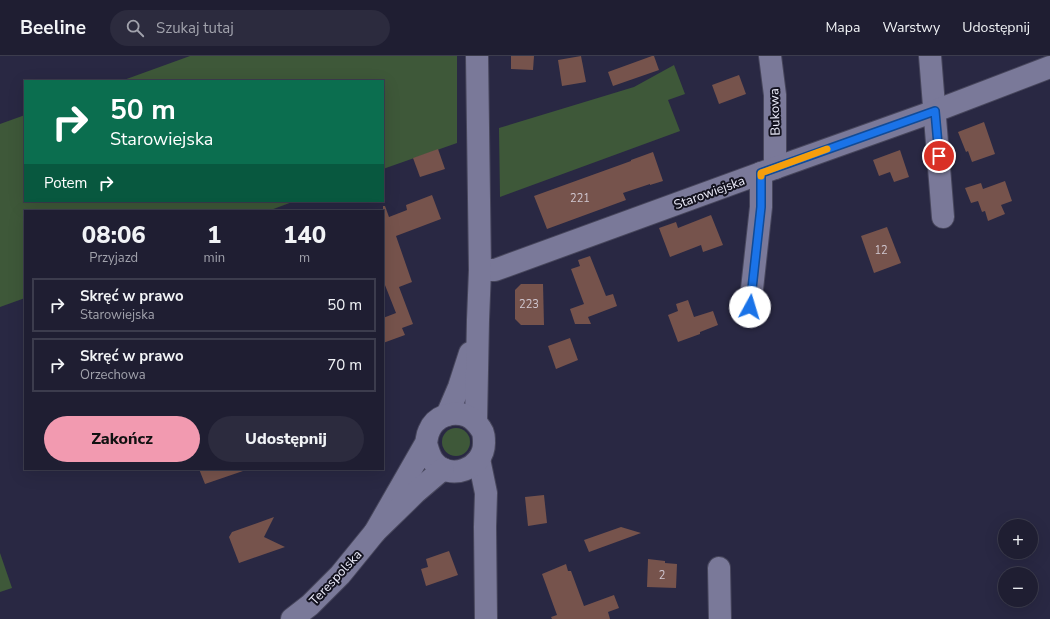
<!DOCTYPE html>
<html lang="pl">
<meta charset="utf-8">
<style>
:root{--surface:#1f1e32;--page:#2c2b3e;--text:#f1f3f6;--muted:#a1a2ac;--line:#3c3c4d;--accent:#f29ab0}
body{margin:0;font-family:"Nunito Sans",sans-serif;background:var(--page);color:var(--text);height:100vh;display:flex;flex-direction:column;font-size:15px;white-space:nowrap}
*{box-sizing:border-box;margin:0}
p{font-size:13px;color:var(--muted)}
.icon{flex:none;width:22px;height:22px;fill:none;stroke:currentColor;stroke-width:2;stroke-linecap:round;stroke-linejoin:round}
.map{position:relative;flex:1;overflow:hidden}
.drawer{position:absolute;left:24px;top:154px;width:360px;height:260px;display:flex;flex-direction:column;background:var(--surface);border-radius:0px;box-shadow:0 4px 16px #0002,0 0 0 1px var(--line)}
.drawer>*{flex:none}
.guide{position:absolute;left:24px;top:24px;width:360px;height:122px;border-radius:0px;box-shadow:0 4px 16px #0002,0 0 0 1px var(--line);background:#0b6e4f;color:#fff;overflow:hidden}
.controls{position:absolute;left:998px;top:463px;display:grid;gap:8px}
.controls a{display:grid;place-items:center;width:40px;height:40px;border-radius:50%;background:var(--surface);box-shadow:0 4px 16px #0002,0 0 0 1px var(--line);font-size:20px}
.pin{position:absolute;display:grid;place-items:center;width:34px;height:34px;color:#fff;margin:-17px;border:2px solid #fff;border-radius:50%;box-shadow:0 1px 4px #0007}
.me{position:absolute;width:44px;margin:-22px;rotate:6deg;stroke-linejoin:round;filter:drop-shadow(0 0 3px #0008)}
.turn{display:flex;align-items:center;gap:14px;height:84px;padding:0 20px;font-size:18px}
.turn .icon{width:52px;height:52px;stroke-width:2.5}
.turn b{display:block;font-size:28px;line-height:34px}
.then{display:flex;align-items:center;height:38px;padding:0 20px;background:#0003;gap:8px;font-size:15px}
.eta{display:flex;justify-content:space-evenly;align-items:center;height:68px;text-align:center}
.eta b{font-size:24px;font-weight:800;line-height:28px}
.primary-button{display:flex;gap:8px;margin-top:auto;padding:8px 20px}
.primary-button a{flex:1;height:46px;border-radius:24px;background:var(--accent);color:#111;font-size:16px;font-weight:800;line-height:46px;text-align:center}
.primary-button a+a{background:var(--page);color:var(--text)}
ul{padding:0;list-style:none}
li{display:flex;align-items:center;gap:12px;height:54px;margin:0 8px 6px;padding:0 12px;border:2px solid var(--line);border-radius:0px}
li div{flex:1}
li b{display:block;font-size:15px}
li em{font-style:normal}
header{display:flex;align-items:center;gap:24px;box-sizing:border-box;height:56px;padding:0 20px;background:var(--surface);border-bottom:1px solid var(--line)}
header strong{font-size:19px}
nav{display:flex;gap:22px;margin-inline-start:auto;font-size:14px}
.search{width:280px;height:36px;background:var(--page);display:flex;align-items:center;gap:10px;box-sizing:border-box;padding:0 14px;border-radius:22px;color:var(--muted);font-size:15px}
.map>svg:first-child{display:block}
</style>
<header>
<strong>Beeline</strong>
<div class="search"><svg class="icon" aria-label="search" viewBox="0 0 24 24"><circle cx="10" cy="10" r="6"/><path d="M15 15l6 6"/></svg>Szukaj tutaj</div>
<nav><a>Mapa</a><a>Warstwy</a><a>Udostępnij</a></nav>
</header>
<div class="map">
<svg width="1050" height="563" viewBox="0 0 1050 563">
<rect width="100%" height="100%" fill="#292843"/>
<g fill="#3e5839">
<path d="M190,0H457V87L383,113V25H121Z"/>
<path d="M674,9L685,38L668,44L680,75L500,141L499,72L634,31Z"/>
<path d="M25,59V145H295L268,155H25V242L0,251V68Z"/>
<circle cx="456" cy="386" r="14"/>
<path d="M0,497L12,532L0,536Z"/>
</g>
<g fill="#76534c">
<path d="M511,0H534L533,14L511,13Z"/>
<path d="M581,0L586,26L562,30L558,4Z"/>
<path d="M652,0H654L659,14L613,30L608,16Z"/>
<path d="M739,19L746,38L719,48L712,29Z"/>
<path d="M984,66L995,98L972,106L968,95L966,96L958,76Z"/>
<path d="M438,93L445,113L420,121L413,102Z"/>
<path d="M900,94L909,121L894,126L890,116L879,120L873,104Z"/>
<path d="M653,96L663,125L650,129V128L623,137L626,144L547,173L534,140L631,105V104Z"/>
<path d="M1005,125L1012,145L1001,149L1005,158L988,165L985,155L982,156L978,145L971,147L965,132L981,127L983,133Z"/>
<path d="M432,139L441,163L396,180L412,226L399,231L413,268L402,272L405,279L383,287V262L396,257L383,224V150H385L389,161L407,154L406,149Z"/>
<path d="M711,159L723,189L703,196L701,189L670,201L659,172L676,166L678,172Z"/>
<path d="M887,171L901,207L874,217L861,180Z"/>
<path d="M590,200L606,240L613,238L617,250L588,261L591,268H575L570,253L584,248L571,213L580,210L578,204Z"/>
<path d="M521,228H543L544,269H521L515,263V234Z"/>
<path d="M688,244L694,261L713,255L718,269L700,276V278L678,286L668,259L678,255L676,248Z"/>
<path d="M570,282L578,304L556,313L548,290Z"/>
<path d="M199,413H242L243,415L205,428Z"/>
<path d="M544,439L547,467L528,470L525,441Z"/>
<path d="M274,461L264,481L285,491L239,507L229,481L232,476Z"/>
<path d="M621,471L641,477L589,496L584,484Z"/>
<path d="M449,495L458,519L426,530L421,513L428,511L426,503Z"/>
<path d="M648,503L665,505V507L677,508L676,532L647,531Z"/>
<path d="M566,508L568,515H571L584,550L614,539L619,552L608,556L610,563H552L551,561L557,559L542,518Z"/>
</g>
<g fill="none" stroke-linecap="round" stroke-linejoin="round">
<g stroke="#47465c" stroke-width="24">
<g id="minor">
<path d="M770,0L775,39V112"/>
<path d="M930,0L943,161"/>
<path d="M480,214H495L775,112L935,55L1050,11"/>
<path d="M750,251L761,151V117"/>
<path d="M447,359L459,331L470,297"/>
<path d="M476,365L478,264L480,214L477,0"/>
<path d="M479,403L486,437L485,471L486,563"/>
<path d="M375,476L426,387C427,383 427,379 429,375C435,360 453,354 467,360C474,363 477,367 481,373C484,377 484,382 484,387C484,413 449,426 433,405C429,399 428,394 426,387"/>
<path d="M719,512L720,563"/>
<path d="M292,563L310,549L340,519L375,476L416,436L443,413"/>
</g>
</g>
<use href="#minor" stroke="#7a7999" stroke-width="22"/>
</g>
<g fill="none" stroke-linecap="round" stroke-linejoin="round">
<g stroke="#114b97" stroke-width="10">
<path id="route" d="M750,251L761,151V117L935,55L939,100"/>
</g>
<use href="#route" stroke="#1a73e8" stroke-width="7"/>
<path stroke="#f59e0b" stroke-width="7" d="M761,120V117L827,93"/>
</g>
<g text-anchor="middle" stroke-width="4" stroke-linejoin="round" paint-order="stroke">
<g font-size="11" fill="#d1c8d1">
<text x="580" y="146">221</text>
<text x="881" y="198">12</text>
<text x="529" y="252">223</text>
<text x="662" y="523">2</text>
</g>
<g font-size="13" fill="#efeffd" stroke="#13121f">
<text transform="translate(774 56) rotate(-92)" y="5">Bukowa</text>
<text transform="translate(709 136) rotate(-20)" y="5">Starowiejska</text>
<text transform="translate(335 521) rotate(-47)" y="5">Terespolska</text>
</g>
</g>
</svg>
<div class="controls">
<a>+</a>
<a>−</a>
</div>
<div class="pin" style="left:939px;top:100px;background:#d93025"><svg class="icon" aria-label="arrive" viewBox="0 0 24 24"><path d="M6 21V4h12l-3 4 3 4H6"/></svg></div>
<svg class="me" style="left:750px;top:251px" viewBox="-20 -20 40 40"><circle r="19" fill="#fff"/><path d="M0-13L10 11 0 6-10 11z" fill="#1a73e8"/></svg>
<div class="guide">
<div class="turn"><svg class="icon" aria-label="right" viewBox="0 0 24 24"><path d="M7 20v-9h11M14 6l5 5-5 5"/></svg><div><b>50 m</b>Starowiejska</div></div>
<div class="then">Potem<svg class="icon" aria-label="right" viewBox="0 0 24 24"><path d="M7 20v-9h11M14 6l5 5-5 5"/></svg></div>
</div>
<section class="drawer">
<div class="eta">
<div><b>08:06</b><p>Przyjazd</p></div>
<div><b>1</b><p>min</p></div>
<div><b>140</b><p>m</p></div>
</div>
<ul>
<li><svg class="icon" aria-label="right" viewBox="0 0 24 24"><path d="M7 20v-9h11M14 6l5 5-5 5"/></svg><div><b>Skręć w prawo</b><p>Starowiejska</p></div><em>50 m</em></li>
<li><svg class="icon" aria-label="right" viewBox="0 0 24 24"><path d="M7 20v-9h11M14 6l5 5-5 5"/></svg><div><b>Skręć w prawo</b><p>Orzechowa</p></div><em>70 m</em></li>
</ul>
<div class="primary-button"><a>Zakończ</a><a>Udostępnij</a></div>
</section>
</div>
